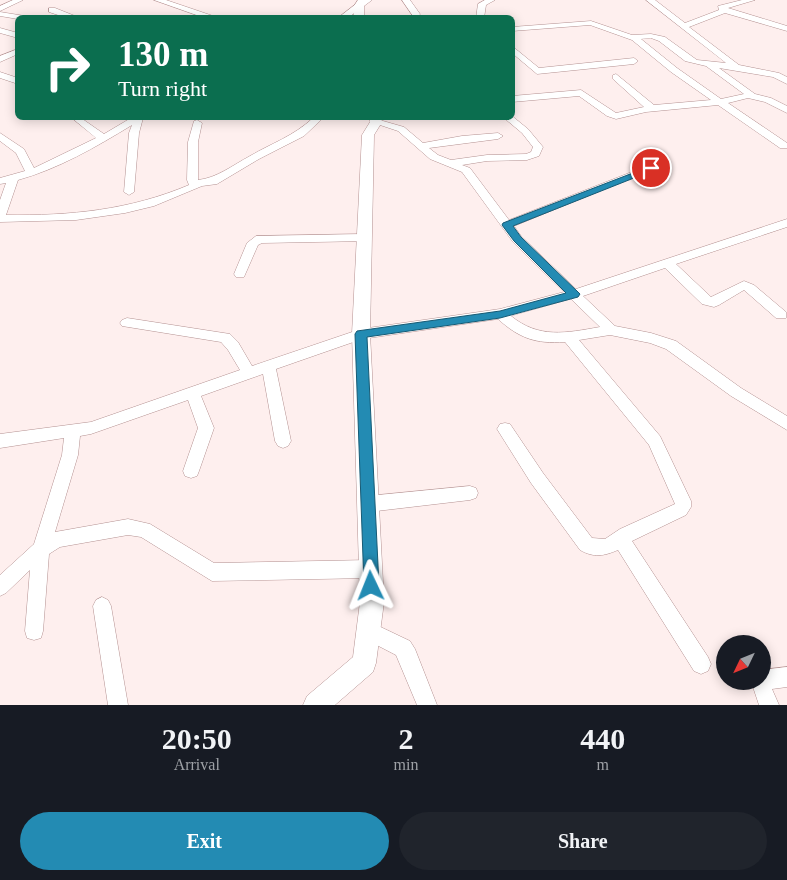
<!DOCTYPE html>
<style>
:root{--surface:#171b24;--page:#20242c;--text:#f1f3f6;--muted:#9ea1a6;--accent:#238bb3}
body{margin:0;font-family:Georgia,serif;background:var(--page);color:var(--text);height:100vh;display:flex;flex-direction:column;font-size:19px;white-space:nowrap}
*{box-sizing:border-box;margin:0}
p{font-size:16px;color:var(--muted)}
.icon{flex:none;width:28px;height:28px;fill:none;stroke:currentColor;stroke-width:2;stroke-linecap:round;stroke-linejoin:round}
.map{position:relative;height:705px;overflow:hidden}
.drawer{display:flex;flex-direction:column;background:var(--surface);flex:1}
.drawer>*{flex:none}
.guide{position:absolute;left:15px;top:15px;width:500px;height:105px;border-radius:8px;box-shadow:0 2px 12px #0003;background:#0b6e4f;color:#fff;overflow:hidden}
.needle{width:32px;rotate:227deg}
.tools{position:absolute;left:716px;top:635px;display:grid;gap:10px}
.tools a{display:grid;place-items:center;width:55px;height:55px;border-radius:50%;background:var(--surface);box-shadow:0 2px 12px #0003;font-size:25px}
.pin{position:absolute;display:grid;place-items:center;width:42px;height:42px;color:#fff;margin:-21px;border:2px solid #fff;border-radius:50%;box-shadow:0 1px 5px #0007}
.me{position:absolute;width:55px;margin:-28px;rotate:358deg;stroke-linejoin:round;filter:drop-shadow(0 0 4px #0008)}
.turn{display:flex;align-items:center;gap:18px;height:105px;padding:0 20px;font-size:22px}
.turn .icon{width:65px;height:65px;stroke-width:2.5}
.turn b{display:block;font-size:35px;line-height:42px}
.eta{display:flex;justify-content:space-evenly;align-items:center;height:85px;text-align:center}
.eta b{font-size:30px;font-weight:800;line-height:35px}
.cta{display:flex;gap:10px;margin-top:auto;padding:10px 20px}
.cta a{flex:1;height:58px;border-radius:30px;background:var(--accent);color:#fff;font-size:20px;font-weight:800;line-height:58px;text-align:center}
.cta a+a{background:var(--page);color:var(--text)}
.map>svg:first-child{display:block}
</style>
<div class="map">
<svg width="787" height="705" viewBox="0 0 787 705">
<rect width="100%" height="100%" fill="#feefee"/>
<g fill="none" stroke-linecap="round" stroke-linejoin="round">
<g stroke="#b49191" stroke-width="1">
<g id="minor">
<path d="M13,0H23L0,11V6Z"/>
<path d="M154,0H166L219,18H205Z"/>
<path d="M402,0H410L420,14L419,16H413Z"/>
<path d="M485,0H495L486,5L484,18H476L478,4Z"/>
<path d="M646,0H655L685,23L719,10L718,6L742,0H755L728,8L787,26V31L725,13L689,27L739,65L779,73L787,77V84L773,77L719,68L755,94L771,98L787,106V113L765,102L748,98L728,103L787,143V148H780L718,105L646,112L616,119L607,116L579,96L512,102V96L581,90L616,113L644,107L613,79V75L616,74L654,105L711,100L671,72L632,40L590,25L512,31V27L591,21L632,35L651,34L665,37L697,60L726,63ZM651,38L659,41L685,61L706,66L744,94L721,99L677,68L641,39Z"/>
<path d="M356,4L363,6L348,18H338Z"/>
<path d="M49,8H55L80,18H67L49,12Z"/>
<path d="M0,12L25,16L29,18H18V19L0,16Z"/>
<path d="M0,28L18,33V38L0,33Z"/>
<path d="M512,46L539,68L634,58L638,61L634,64L537,74L512,53Z"/>
<path d="M18,49V54L0,62V56Z"/>
<path d="M0,72L18,78V84L0,78Z"/>
<path d="M512,116L528,129L543,147L539,156L527,160L487,161L462,165L470,168L509,220L647,166H655L656,168L514,226L521,236L576,289L787,219V227L676,264L711,297L744,281L754,285L786,312V318H776L744,290L719,305L714,307L702,304L665,268L583,296L615,326L651,333L676,341L741,388L787,416V430L731,396L666,349L650,343L610,335L579,340L660,436L691,501V507L686,515L632,541L708,657L711,664L708,671L701,674L694,671L618,550C604,556 594,558 580,550L531,483L497,429L500,424L505,423L510,424L543,473L592,538L605,539L620,529L675,504L649,445L565,342C535,344 519,338 498,319L362,339L276,369L291,441L288,446L283,448L278,446L275,441L263,374L201,396L214,428L199,471L197,476L191,478L185,476L183,471L198,428L188,400L91,434L80,436L78,455L55,532L128,519L150,524L214,563L370,560L376,563L379,569L376,575L370,578L212,581L141,537L128,535L60,547L49,554L43,631L41,638L34,640L27,638L25,631L30,570L6,593L0,596V575L34,544L62,455L64,438L0,448V434L91,422L240,370L228,350L221,342L122,326L120,323L122,320L127,318L230,334L238,342L252,366L361,329L500,309L564,292L513,242L462,172L430,159L398,131L371,122L376,119L404,127L423,143L462,136L498,133L503,136L498,139L429,148L438,155L451,160L487,155L526,154L531,152L533,147L522,133L504,118ZM571,299L600,327C566,333 539,339 511,316Z"/>
<path d="M72,118H81L104,134L131,118H143L139,133L134,192L129,195L124,192L129,133L132,125C96,147 58,169 18,180L6,215C70,216 130,210 189,185L187,180L188,142L194,121L197,120L202,123L198,142V180C217,178 233,165 250,156C274,142 292,137 313,118H323L304,136L259,159L217,184L202,186L154,206L125,213L76,220L0,222V200L6,183L0,184V178L25,171L16,153L0,141V133L24,149L34,168L96,138Z"/>
<path d="M364,234L368,235L370,238L368,241L262,243L258,245L244,277H236L234,274L247,243L256,236Z"/>
<path d="M470,486L476,488L478,493L476,498L470,500L368,512L362,509L360,504L362,499L368,496Z"/>
<path d="M102,597L108,600L111,606L128,705H108L93,606L96,600Z"/>
<path d="M368,621L410,641L415,649L437,705H417L396,655L361,637L359,630L361,623Z"/>
<path d="M787,667V687L772,689L779,705H759L751,681H762V670Z"/>
</g>
</g>
<g stroke="#b49191" stroke-width="1">
<g id="tertiary">
<path d="M358,0H372L364,6V18H354V6Z"/>
<path d="M369,118H381L382,122L374,135L370,334L384,602L376,663L373,672L335,705H303L307,696L353,657L360,602L352,334L362,135L370,122Z"/>
</g>
</g>
<use href="#minor" fill="#fff" fill-rule="evenodd"/>
<use href="#tertiary" fill="#fff" fill-rule="evenodd"/>
</g>
<path fill="#238bb3" stroke="#175a74" d="M651,166L654,167V170L513,226L521,237L578,292L580,294L578,297L500,318L367,337L379,586L376,591L371,593L366,591L364,586L355,334L357,331L500,311L566,293L514,241L502,225L503,223Z"/>
</svg>
<div class="tools">
<a><svg class="needle" viewBox="-14 -14 28 28"><path d="M0-13l5 13h-10z" fill="#e53935"/><path d="M0 13l5-13h-10z" fill="#9ea1a6"/></svg></a>
</div>
<div class="pin" style="left:651px;top:168px;background:#d93025"><svg class="icon" aria-label="arrive" viewBox="0 0 24 24"><path d="M6 21V4h12l-3 4 3 4H6"/></svg></div>
<svg class="me" style="left:371px;top:586px" viewBox="-20 -20 40 40"><path d="M0-17L14 15 0 8-14 15z" fill="#238bb3" stroke="#fff" stroke-width="4"/></svg>
<div class="guide">
<div class="turn"><svg class="icon" aria-label="right" viewBox="0 0 24 24"><path d="M7 20v-9h11M14 6l5 5-5 5"/></svg><div><b>130 m</b>Turn right</div></div>
</div>
</div>
<section class="drawer">
<div class="eta">
<div><b>20:50</b><p>Arrival</p></div>
<div><b>2</b><p>min</p></div>
<div><b>440</b><p>m</p></div>
</div>
<div class="cta"><a>Exit</a><a>Share</a></div>
</section>
